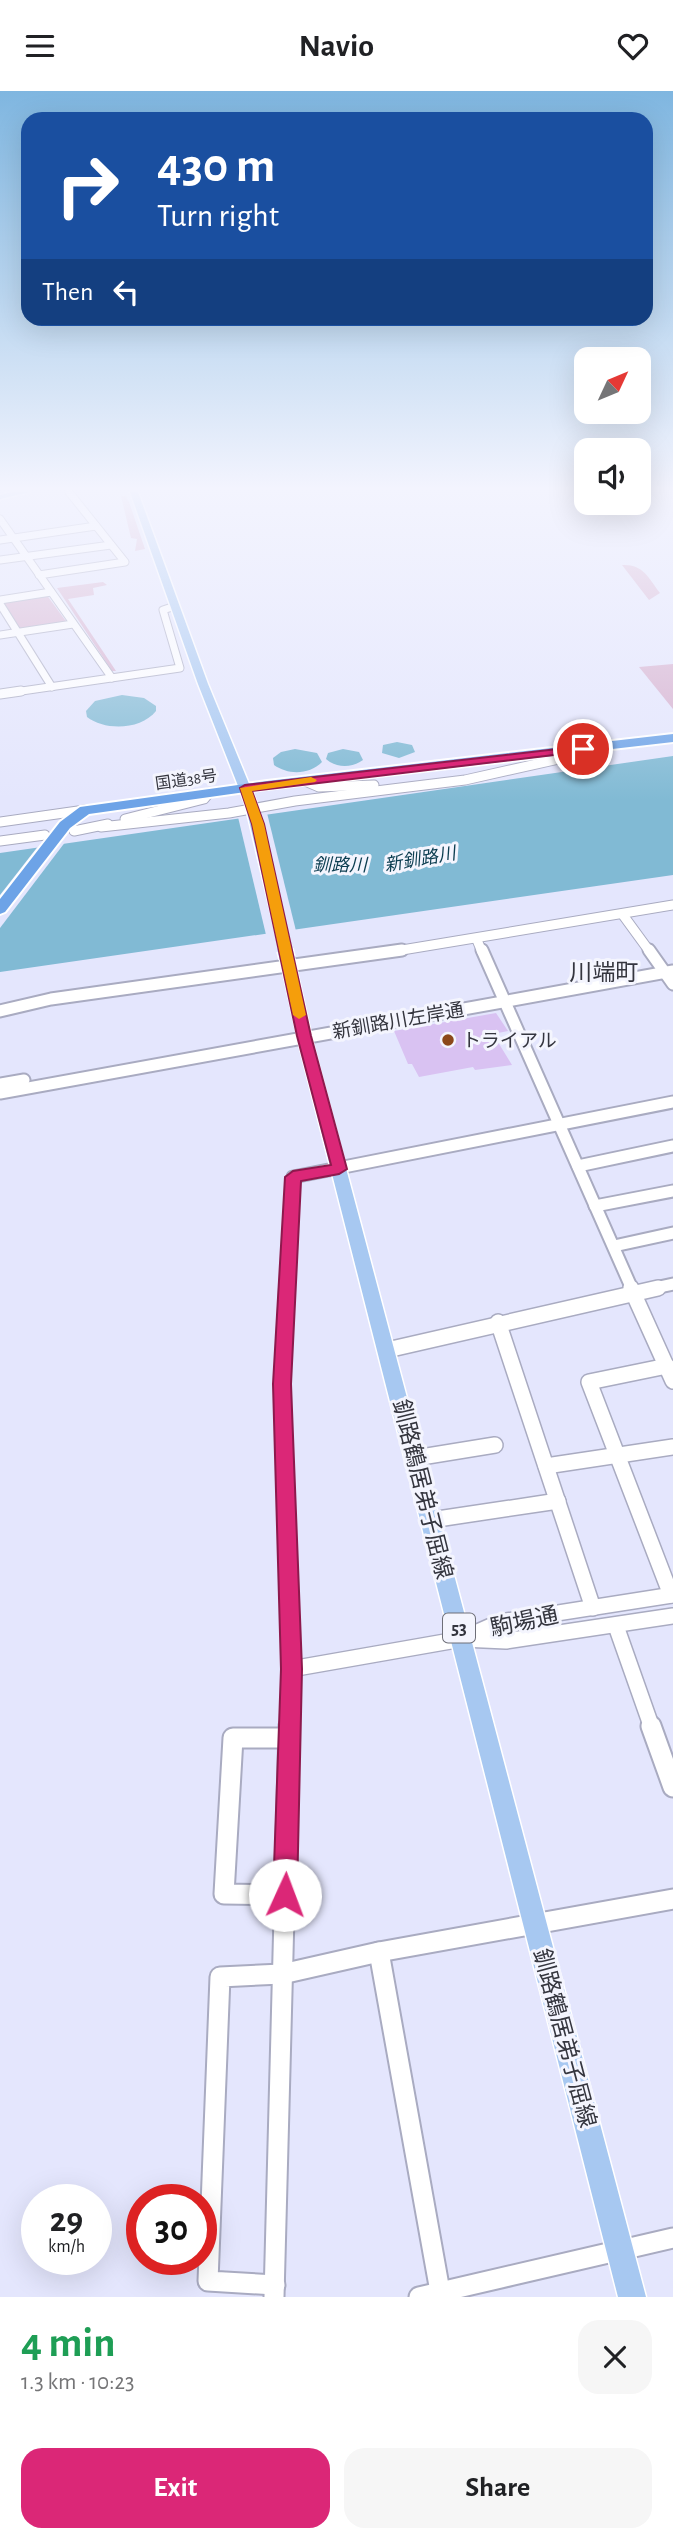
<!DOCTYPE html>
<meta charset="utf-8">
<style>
:root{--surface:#fff;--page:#f6f6f6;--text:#202124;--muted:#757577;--accent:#db2777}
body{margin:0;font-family:"Alegreya Sans","Noto Sans JP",sans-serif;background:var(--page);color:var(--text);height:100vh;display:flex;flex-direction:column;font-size:26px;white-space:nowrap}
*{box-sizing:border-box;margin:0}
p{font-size:23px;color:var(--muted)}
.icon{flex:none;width:38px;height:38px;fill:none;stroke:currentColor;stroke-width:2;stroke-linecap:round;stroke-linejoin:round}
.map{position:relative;height:2206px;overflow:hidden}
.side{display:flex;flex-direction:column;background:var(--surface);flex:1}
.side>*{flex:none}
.guide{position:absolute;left:21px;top:21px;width:632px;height:214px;border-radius:21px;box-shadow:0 7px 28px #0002;background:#1a4fa0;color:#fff;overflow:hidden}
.needle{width:46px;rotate:46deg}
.tools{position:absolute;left:574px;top:256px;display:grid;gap:14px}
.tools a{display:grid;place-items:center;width:77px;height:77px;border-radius:14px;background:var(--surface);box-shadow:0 7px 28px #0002;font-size:35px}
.speed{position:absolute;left:21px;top:2093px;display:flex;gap:14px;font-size:35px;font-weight:700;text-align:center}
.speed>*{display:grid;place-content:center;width:91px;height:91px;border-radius:50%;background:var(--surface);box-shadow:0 7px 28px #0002;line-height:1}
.speed small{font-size:18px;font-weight:400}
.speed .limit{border:10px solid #d22;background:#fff;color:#111}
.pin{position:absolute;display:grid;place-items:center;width:60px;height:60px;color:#fff;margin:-30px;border:4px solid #fff;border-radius:50%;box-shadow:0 2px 7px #0007}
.me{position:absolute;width:77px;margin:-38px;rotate:2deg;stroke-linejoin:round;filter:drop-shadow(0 0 5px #0008)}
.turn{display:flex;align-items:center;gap:24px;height:147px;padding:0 21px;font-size:32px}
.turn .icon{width:91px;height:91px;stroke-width:2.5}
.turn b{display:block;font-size:49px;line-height:60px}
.then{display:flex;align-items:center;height:66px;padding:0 21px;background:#0003;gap:14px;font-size:26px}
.round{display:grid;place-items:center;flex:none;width:74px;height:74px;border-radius:21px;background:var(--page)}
.headline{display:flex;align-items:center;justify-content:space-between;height:119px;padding:0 21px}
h1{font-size:42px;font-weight:700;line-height:52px;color:#1e9e55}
.button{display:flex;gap:14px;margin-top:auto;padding:14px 21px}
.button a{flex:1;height:80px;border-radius:21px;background:var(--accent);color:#fff;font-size:28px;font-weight:700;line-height:80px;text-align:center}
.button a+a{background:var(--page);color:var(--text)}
header{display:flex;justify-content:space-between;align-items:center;height:91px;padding:0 21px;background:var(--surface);font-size:32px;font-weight:700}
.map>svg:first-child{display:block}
</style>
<header><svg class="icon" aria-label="menu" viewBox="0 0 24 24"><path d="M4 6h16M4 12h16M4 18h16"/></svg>Navio<svg class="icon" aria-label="heart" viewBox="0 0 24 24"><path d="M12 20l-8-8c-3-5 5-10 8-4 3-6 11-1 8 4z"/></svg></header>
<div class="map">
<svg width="673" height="2206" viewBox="0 0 673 2206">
<rect width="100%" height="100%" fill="#e4e6fd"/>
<g fill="#d6b0ce">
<path d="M121,405H126L129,411L145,458L135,460L137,448L131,447Z"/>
<path d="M622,474C643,473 648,486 660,502L649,509Z"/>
<path d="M103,491L107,494L93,497L94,504L68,508L116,580H112L57,497Z"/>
<path d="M46,503L68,533L21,540L1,509Z"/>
<path d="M673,573V618L639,576Z"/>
</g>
<g fill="#81bad4">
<path d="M122,604L144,607L156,615V620C141,639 105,640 87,626L86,620L95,610Z"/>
<path d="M397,651L412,654L415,661L399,667L382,662L383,654Z"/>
<path d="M295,658L317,662L322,671C309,684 288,684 274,674L273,667L281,661Z"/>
<path d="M343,658L359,661L363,669C352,677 336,677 326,668L328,662Z"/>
<path d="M673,665V784L0,881V762Z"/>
</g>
<g fill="#e4e6fd">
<path d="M267,722L297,844L267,848L238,726Z"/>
<path d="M66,750L0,837V804L39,754Z"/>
</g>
<path fill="#d9c2f2" d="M496,922L508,940L493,943L512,974L475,979L473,976L419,986L412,973H408L394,940Z"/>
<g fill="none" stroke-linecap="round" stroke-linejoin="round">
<g stroke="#a9abc1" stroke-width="9">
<g id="minor-far4">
<path d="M0,428L112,587"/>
<path d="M0,449L96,435"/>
<path d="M0,469L111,454"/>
<path d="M39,484L125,471L69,401"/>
<path d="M0,509L51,501"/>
<path d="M0,513L52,596"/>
<path d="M0,544L73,533"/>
<path d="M8,602L180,577L163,519L175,515"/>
</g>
</g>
<g stroke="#a9abc1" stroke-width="11">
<g id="minor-far3">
<path d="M0,603L21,600"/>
<path d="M305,690L319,696L374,694"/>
<path d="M125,728L204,708L209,702"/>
<path d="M0,731L85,719"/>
<path d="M101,736L229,722L295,710L465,689L568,666L583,658"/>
<path d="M74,740L108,733"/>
<path d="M0,750L45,744"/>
<path d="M623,824L650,861"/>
<path d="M477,849L482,861"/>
<path d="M390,861L673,814"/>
</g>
</g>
<g stroke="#a9abc1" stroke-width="15">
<g id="minor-far2">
<path d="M482,859L632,1198"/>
<path d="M649,859L673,893"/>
<path d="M0,920L51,908L402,859"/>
<path d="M0,993L24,989"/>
<path d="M0,1002L673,880"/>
<path d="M578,1075L673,1055"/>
<path d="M595,1115L673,1100"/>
<path d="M614,1155L673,1142"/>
<path d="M287,1198L293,1086L673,1011"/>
<path d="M650,1198L673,1193"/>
</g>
</g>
<g stroke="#a9abc1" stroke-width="18">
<g id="minor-far1">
<path d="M287,1197L282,1293L291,1578L289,1637"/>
<path d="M631,1197L673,1290"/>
<path d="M498,1231L593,1517"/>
<path d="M387,1259L658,1197"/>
<path d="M667,1275L589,1291L671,1504"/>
<path d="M415,1367L495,1354"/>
<path d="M546,1375L673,1356"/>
<path d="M431,1429L558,1410"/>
<path d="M616,1535L652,1637"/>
<path d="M466,1546L500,1531L673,1504"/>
<path d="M291,1578L462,1548L506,1550L673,1525"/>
</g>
</g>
<g stroke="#a9abc1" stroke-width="23">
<g id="minor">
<path d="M651,1635L673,1696"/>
<path d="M285,1804L224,1803L233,1647H289"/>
<path d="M379,1861L441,2206"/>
<path d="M275,2194L208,2190L220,1886L282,1883L379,1861L673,1808"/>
<path d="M274,2206L289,1635"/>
<path d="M419,2206L673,2147"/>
</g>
</g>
<g stroke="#fff" stroke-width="3">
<g id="major">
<path d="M12,401H30L0,408V404Z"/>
<path d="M130,401H138L208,593L256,710L254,712L244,710L198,593Z"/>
<path d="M287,863L294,867L314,957L646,2206H618L300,957L280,867Z"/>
</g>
</g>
<g stroke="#fff" stroke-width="4">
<path id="highway" d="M673,643V651L267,698L89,723L70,737L5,821L0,823V808L60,731L80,716L267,690Z"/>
</g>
<use href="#minor-far4" stroke="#fff" stroke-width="7"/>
<use href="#minor-far3" stroke="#fff" stroke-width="9"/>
<use href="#minor-far2" stroke="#fff" stroke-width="11"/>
<use href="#minor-far1" stroke="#fff" stroke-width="15"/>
<use href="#minor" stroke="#fff" stroke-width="19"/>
<use href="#major" fill="#a7c8f1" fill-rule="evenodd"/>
<use href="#highway" fill="#6da3e7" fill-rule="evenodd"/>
<g stroke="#fff" stroke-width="14" stroke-linecap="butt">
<path id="major-bridge-far1" d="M250,710L286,861"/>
</g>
<g stroke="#fff" stroke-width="18" stroke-linecap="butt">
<path id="major-bridge" d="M285,859L287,867"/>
</g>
<use href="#major-bridge-far1" stroke="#a7c8f1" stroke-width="11"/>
<use href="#major-bridge" stroke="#a7c8f1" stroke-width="15"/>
</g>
<linearGradient id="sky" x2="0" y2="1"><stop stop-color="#7fb6e0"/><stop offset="0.56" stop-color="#f3f4fe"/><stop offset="1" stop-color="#f3f4fe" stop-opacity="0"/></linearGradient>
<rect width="673" height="710" fill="url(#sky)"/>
<path fill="#db2777" stroke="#8e194d" stroke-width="2" d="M583,655L587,656V660L252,700L264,733L311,945L347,1078L339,1083L301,1090L291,1293L302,1578L297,1804L293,1812L285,1816L276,1812L273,1804L281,1578L273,1293L285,1086L293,1080L331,1074L297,945L252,733L240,697L245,694Z"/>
<path fill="#f59e0b" d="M311,686L317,689L315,691L252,700L264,733L306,924L299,928L293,924L252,733L240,697Z"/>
<circle fill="#8c481b" stroke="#f4f5fe" stroke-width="2.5" cx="448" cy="949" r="7"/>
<g text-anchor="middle" stroke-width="6" stroke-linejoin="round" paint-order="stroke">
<g font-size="16" fill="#35363f" stroke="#f4f5fe">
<text transform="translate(186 688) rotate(-8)" y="6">国道38号</text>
</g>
<g font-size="18" font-style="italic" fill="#0b3d50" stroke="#f4f5fe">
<text transform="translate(420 768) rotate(-10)" y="6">新釧路川</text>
<text x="340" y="780">釧路川</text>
</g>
<rect fill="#f4f5fe" stroke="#6e6f78" stroke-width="2" x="443" y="1522.5" width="32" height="29" rx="5"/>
<g font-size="18" font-weight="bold" fill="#35363f">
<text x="459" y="1543">53</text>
</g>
<g font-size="19" fill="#35363f" stroke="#f4f5fe">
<text transform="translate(398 929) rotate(-10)" y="7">新釧路川左岸通</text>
</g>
<g font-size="19" fill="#35363f" stroke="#f4f5fe" text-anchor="start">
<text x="462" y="956">トライアル</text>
</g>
<g font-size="23" fill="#35363f" stroke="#f4f5fe">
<text x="604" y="889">川端町</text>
</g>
<g font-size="23" fill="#35363f" stroke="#f4f5fe">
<text transform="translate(423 1398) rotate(76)" y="8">釧路鶴居弟子屈線</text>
<text transform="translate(524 1530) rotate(-12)" y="8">駒場通</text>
<text transform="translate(565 1947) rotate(75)" y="8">釧路鶴居弟子屈線</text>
</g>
</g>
</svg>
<div class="tools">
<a><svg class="needle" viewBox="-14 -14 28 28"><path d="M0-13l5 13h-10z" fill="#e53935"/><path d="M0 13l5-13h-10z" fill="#757577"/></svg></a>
<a><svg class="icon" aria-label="sound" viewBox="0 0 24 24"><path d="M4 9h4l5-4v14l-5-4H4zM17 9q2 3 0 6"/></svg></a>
</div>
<div class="speed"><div>29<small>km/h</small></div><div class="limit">30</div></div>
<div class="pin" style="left:583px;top:658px;background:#d93025"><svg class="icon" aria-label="arrive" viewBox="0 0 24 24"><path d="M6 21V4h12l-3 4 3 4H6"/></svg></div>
<svg class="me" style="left:285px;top:1804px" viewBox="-20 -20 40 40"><circle r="19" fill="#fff"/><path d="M0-13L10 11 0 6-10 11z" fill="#db2777"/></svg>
<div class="guide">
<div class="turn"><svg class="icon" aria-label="right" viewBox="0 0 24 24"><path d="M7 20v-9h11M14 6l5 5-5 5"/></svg><div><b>430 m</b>Turn right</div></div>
<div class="then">Then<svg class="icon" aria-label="left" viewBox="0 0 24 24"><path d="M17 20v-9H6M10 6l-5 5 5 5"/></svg></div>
</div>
</div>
<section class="side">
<div class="headline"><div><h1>4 min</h1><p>1.3 km · 10:23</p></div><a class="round"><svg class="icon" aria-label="close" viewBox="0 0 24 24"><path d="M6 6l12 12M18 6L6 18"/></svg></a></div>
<div class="button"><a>Exit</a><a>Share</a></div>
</section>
